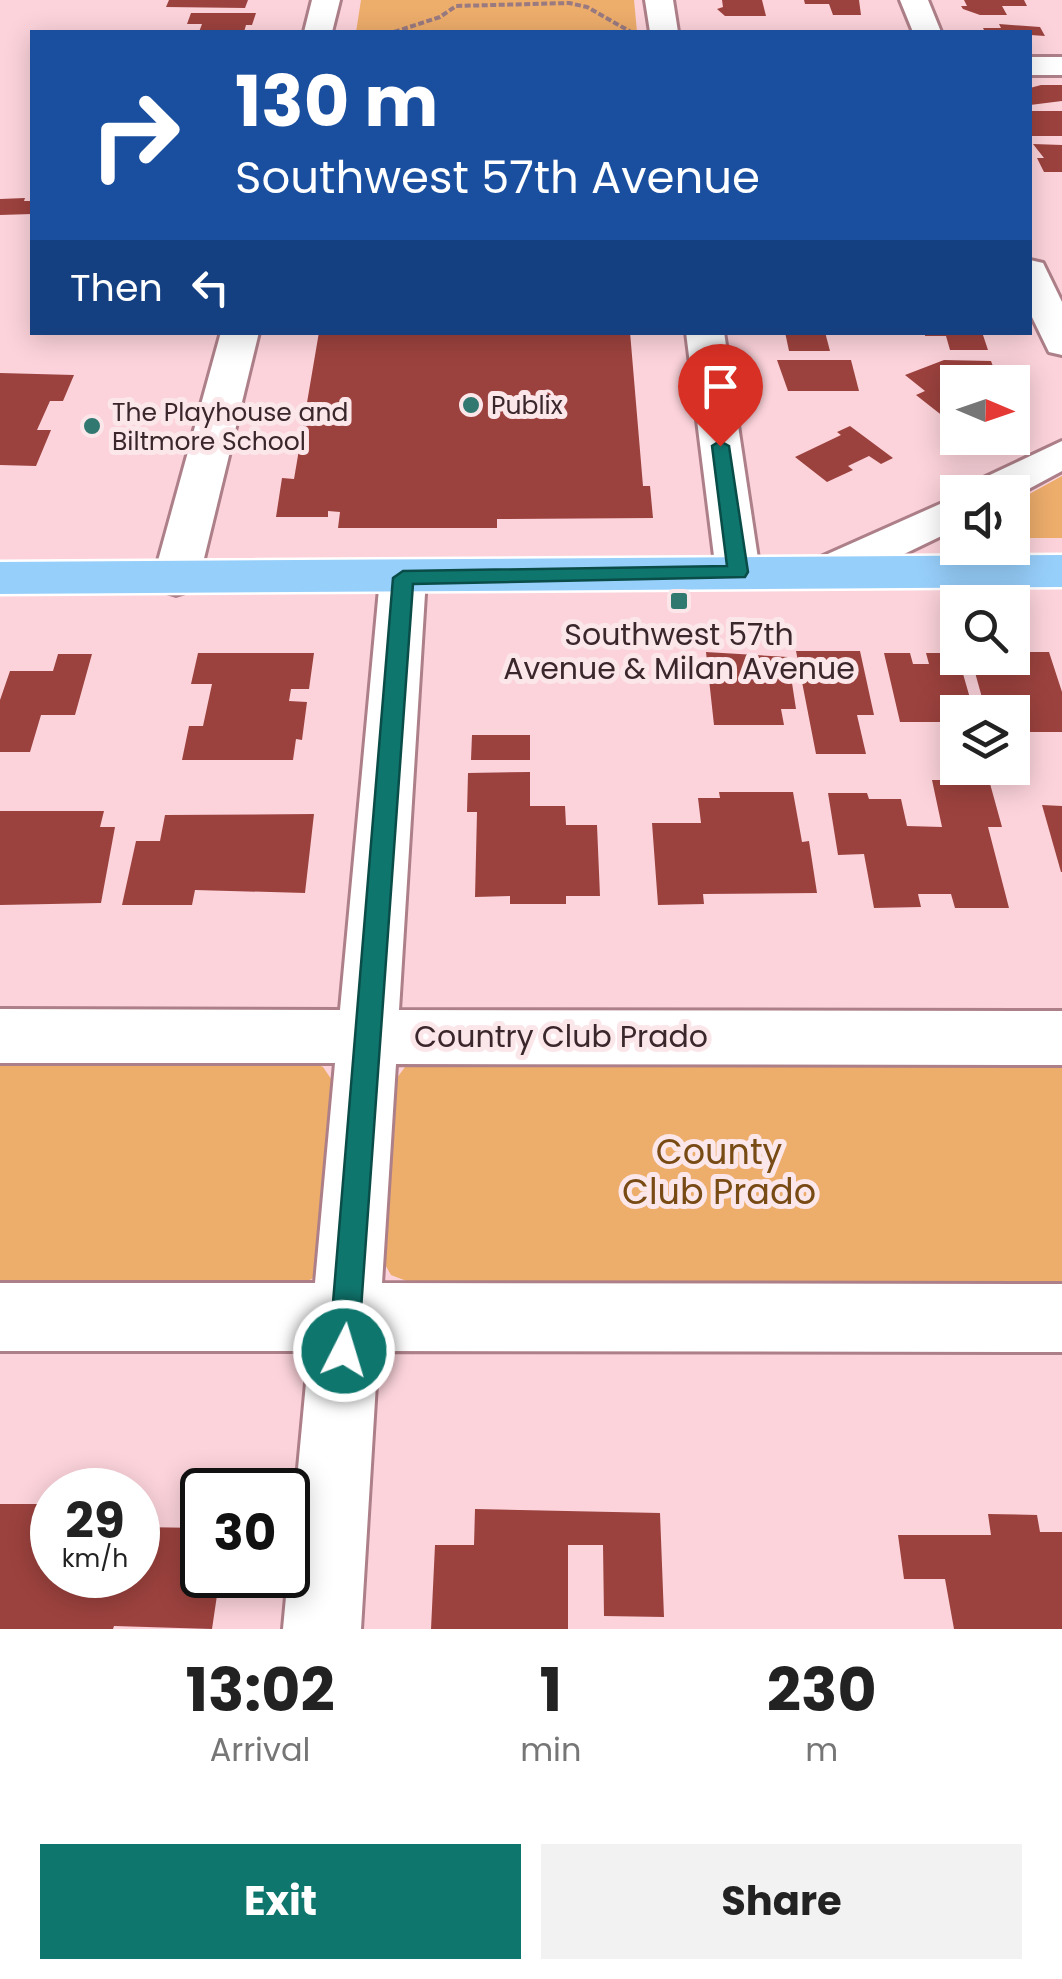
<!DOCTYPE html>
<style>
:root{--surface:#fff;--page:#f2f2f2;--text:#222;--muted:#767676;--accent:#0f766e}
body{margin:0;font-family:Poppins,sans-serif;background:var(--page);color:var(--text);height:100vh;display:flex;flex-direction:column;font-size:38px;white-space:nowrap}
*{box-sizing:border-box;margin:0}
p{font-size:32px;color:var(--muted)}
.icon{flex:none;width:55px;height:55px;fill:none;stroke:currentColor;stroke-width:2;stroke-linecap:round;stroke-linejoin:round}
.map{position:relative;height:1629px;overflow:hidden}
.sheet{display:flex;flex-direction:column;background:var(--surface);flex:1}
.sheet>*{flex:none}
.top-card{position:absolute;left:30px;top:30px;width:1002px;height:305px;border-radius:0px;box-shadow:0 5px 25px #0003;background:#1a4fa0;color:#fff;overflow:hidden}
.needle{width:65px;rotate:92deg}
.controls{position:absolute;left:940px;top:365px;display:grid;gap:20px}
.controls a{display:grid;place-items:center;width:90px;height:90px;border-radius:0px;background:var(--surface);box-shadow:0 5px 25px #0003;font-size:50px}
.speed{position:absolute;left:30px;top:1468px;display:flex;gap:20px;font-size:50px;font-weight:700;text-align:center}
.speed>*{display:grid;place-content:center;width:130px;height:130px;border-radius:50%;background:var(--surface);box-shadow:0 5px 25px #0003;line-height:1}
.speed small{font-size:25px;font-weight:400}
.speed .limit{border:5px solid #111;border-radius:15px;background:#fff;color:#111}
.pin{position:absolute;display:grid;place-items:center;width:85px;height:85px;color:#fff;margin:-102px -42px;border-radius:50% 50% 50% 0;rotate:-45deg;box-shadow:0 0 10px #0007}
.pin .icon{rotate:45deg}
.me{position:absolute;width:110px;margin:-55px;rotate:5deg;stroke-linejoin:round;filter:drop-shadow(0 0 8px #0008)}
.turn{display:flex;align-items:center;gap:35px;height:210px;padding:0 40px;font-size:45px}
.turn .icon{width:130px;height:130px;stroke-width:2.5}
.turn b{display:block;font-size:70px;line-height:85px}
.then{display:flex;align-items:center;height:95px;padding:0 40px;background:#0003;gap:20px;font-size:38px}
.eta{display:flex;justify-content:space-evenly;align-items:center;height:170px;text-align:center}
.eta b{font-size:60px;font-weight:700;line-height:70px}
.cta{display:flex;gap:20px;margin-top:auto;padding:20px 40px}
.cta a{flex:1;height:115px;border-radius:0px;background:var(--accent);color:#fff;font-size:40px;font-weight:700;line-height:115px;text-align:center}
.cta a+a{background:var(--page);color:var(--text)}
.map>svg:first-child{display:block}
</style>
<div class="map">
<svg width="1062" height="1629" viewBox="0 0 1062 1629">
<rect width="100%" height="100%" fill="#fcd3db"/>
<g fill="#edad6b">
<path d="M361,0H634L637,32H356Z"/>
<path d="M1062,476V538H1013V503Z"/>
<path d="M0,1054L299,1055L323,1067L340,1092L327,1258L312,1279L283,1290L0,1289Z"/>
<path d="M1062,1055V1289H427L391,1275L376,1249L385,1094L408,1063Z"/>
</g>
<g fill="#9c423e">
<path d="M169,0H248L245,8L166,7Z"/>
<path d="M722,0H762L766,16H725L717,9L723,7Z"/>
<path d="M804,0H859L861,15H833L829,4H805Z"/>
<path d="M964,0H1024L1027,6H1002L1007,15H980L963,9L961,6H967Z"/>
<path d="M191,13H256L252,25H246L244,32H199L202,24H187Z"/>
<path d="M999,24L1040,27L1045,36L985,32L983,28H1001Z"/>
<path d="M1041,85H1062V101L1030,105V88Z"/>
<rect x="1030" y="111" width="32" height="25"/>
<path d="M1033,144L1062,145V172H1044L1037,158H1044Z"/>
<path d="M25,198L24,201H32V214L0,215V199Z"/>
<path d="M319,332H630L643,486H650L653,518L497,519V528H338L340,512L328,511V517H276L282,478L294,479Z"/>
<path d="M785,332H825L830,351H789Z"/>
<path d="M925,332H982L988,350H950L946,336H925Z"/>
<path d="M777,360H851L859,391H788Z"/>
<path d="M944,360L991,361L997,377L1004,382H958V428L916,395L925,391L905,375Z"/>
<path d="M0,373L74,375L63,401H50L37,430H51L36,466L0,465Z"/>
<path d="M850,426L893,458L881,464L869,456L848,466L853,470L827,482L795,457L841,435L837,432Z"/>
<path d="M796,651H860L874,715H857L866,754H816Z"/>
<path d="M706,652L788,657L796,709H781L784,725H714Z"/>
<path d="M1012,652H1049L1062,692V732H1012V712H986L971,658H1001L1003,668H1017Z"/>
<path d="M198,653H314L309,689H291L289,701L307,702L302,740L296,739L293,760H182L189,726H203L212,684H191Z"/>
<path d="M884,653H910L913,664H929L926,653H957L974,712H958V722H900Z"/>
<path d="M58,654H92L75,715H41L30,752H0V700L10,671H53Z"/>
<path d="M472,735H530V760H471Z"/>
<path d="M530,772V806H565L566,825H597L600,896H566V904H510V896L475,897L477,812H467L468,773Z"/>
<path d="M932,780H989L1002,827H988L1009,908H955L951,894H918L921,907L874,908L864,854L838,855L828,793H867L869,799H901L907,826L942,827Z"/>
<path d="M719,792H793L802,842L809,841L817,893L703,894L704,904L658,905L652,823H701L698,798H720Z"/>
<path d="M1042,805L1062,806V872H1061Z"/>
<path d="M0,811H104L100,827H115L101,903L0,905Z"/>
<path d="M314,814L305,893L195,890L192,905H122L136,841H160L165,815Z"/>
<path d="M0,1504H52V1575H138V1527L202,1528V1575H220L212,1629L114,1626L113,1629H0Z"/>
<path d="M475,1509L660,1513L664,1617L604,1616L603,1545H568V1629H431L435,1545H474Z"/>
<path d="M988,1514L1037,1515L1040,1532H1062V1629H954L945,1579H904L898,1535H991Z"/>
</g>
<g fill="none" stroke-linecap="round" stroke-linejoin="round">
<g stroke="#ad7f88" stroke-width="6">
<g id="minor">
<path d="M312,0H340L332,32H304Z"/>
<path d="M645,0H673L678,32H650Z"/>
<path d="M900,0H928L941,32H913Z"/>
<rect x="1030" y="57" width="32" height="18"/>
<path d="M1030,260L1043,263L1062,302V355L1049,352L1030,313Z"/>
<path d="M221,332H259L199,579L192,590L176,595L160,590L153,579Z"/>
<path d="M686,332H724L760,572L754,583L738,587L722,583L716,572Z"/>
<path d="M1062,441V471L1012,498V492H969L975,482Z"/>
<path d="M958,496V528L844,583L828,587L812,583L806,572L812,561Z"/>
<path d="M403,562L419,567L426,578L399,1010L1062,1011V1065L396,1064L382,1283L1062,1284V1352L378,1351L361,1629H283L309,1351H0V1283H315L335,1063H0V1009L340,1010L380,578L387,567Z"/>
</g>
</g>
<g stroke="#fff" stroke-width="5">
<path id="major" d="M1062,555V587L0,594V562Z"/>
</g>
<path stroke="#987a80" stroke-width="4" stroke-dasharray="6 2.5" stroke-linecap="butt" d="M394,32L440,17L456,6L569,3L587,7L631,32"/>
<use href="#minor" fill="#fff" fill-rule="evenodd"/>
<use href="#major" fill="#97cffb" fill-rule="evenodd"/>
</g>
<path fill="#0f766e" stroke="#0a4d48" stroke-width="2.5" d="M720,441L729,446L748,572L745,577L413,584L358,1351L354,1362L344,1366L333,1362L329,1351L393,578L403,571L727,566L712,446Z"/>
<g fill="#317870" stroke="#fbe6ea" stroke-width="4">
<circle cx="471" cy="405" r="10"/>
<circle cx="92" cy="426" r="10"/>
<rect x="669" y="591" width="20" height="20" rx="5"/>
</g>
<g text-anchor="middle" stroke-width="10" stroke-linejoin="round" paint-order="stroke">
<g font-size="25" fill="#3a272b" stroke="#fbe6ea" text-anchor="start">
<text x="491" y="414">Publix</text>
<text x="112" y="421">The Playhouse and<tspan x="112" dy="29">Biltmore School</tspan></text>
</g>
<g font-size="30" fill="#3a272b" stroke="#fbe6ea">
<text x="679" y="645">Southwest 57th<tspan x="679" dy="34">Avenue &amp; Milan Avenue</tspan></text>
</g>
<g font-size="30" fill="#3a272b" stroke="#fbe6ea">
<text x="561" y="1047">Country Club Prado</text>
</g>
<g font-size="35" fill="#784a14" stroke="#fbe6ea">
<text x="719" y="1164">County<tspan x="719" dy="40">Club Prado</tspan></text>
</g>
</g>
</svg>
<div class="controls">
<a><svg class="needle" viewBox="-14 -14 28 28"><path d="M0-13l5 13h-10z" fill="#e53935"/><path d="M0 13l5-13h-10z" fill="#767676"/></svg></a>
<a><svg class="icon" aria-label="sound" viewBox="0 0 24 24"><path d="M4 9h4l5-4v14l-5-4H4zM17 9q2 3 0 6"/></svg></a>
<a><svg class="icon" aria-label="search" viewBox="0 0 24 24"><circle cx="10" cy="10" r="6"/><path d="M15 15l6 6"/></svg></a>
<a><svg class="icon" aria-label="layers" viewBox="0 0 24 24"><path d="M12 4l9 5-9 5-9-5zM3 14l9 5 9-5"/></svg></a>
</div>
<div class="speed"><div>29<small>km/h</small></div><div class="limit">30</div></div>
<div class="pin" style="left:720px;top:446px;background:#d93025"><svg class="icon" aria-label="arrive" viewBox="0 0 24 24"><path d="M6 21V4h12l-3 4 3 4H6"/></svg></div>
<svg class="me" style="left:344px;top:1351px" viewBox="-20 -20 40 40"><circle r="17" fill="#0f766e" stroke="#fff" stroke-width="3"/><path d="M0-11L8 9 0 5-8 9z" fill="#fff"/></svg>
<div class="top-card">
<div class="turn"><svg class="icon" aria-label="right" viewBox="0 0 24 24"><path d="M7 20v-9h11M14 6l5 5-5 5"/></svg><div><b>130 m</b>Southwest 57th Avenue</div></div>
<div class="then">Then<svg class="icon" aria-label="left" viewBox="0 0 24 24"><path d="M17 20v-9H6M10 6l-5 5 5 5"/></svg></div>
</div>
</div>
<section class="sheet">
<div class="eta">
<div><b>13:02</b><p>Arrival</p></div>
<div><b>1</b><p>min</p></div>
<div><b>230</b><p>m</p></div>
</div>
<div class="cta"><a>Exit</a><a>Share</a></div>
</section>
